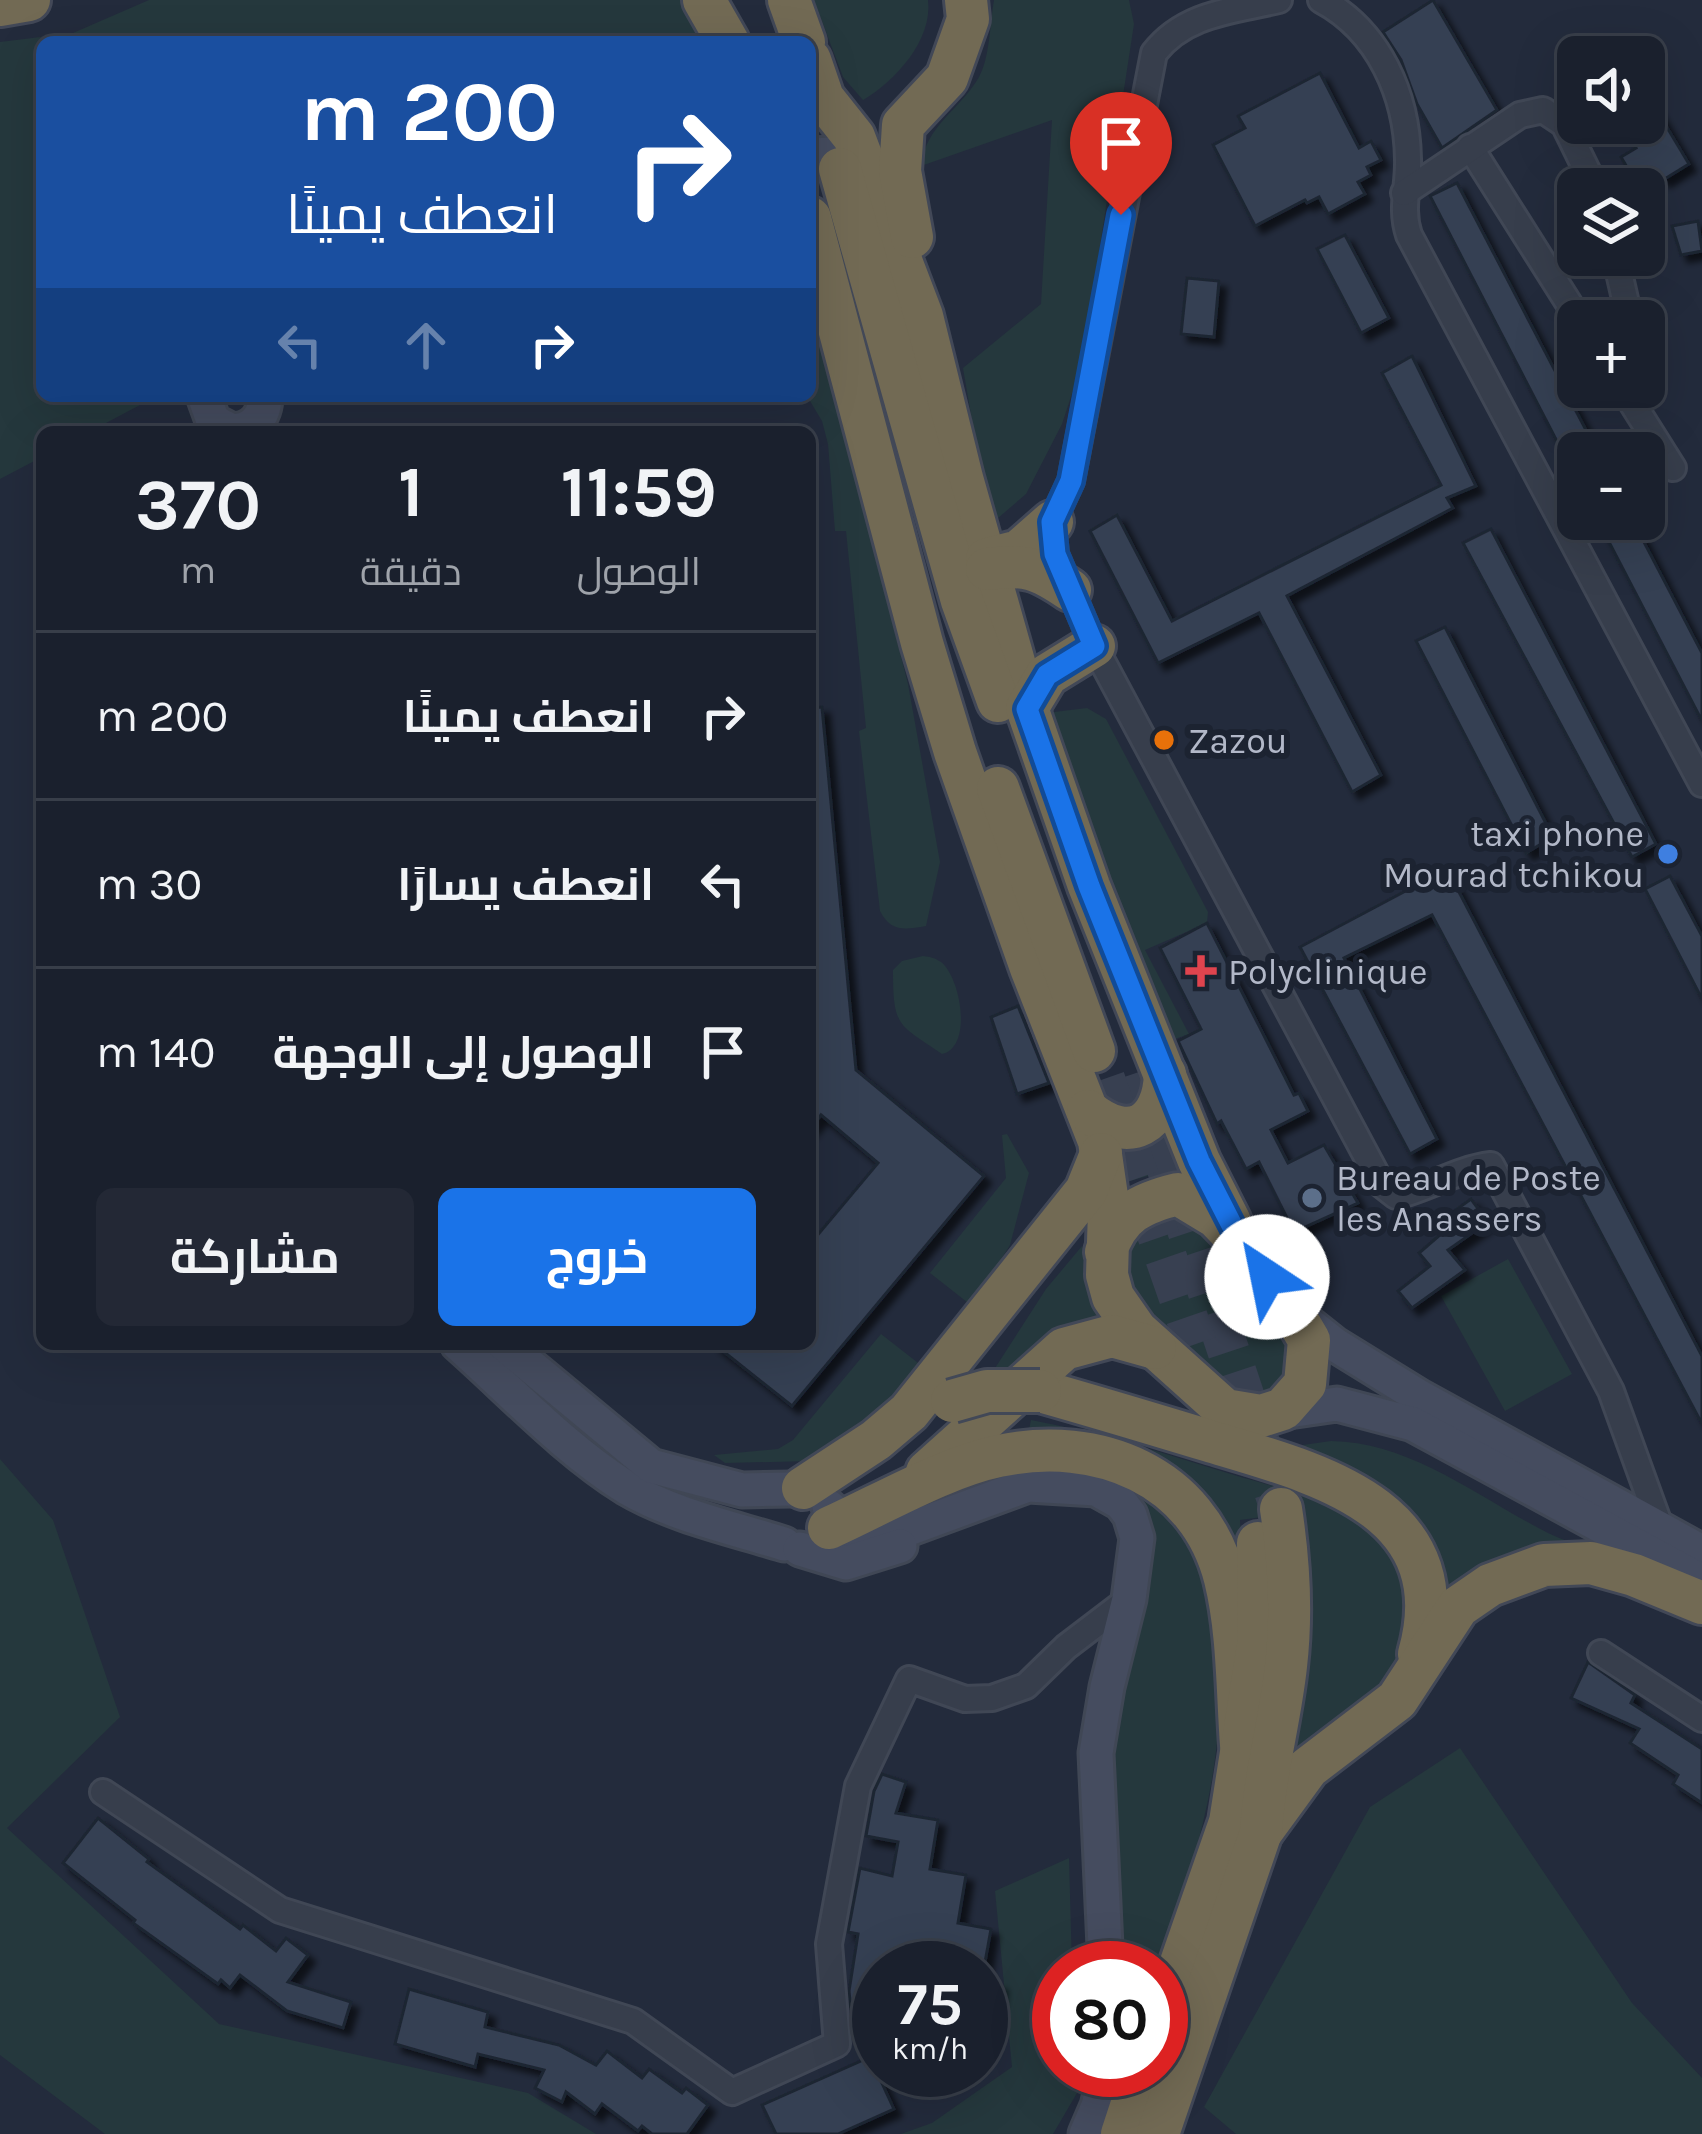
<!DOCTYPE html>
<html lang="ar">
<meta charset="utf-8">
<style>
:root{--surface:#1a202d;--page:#232835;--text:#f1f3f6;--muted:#9fa3aa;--line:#383e49;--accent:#1a73e8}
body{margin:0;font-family:Karla,Cairo,sans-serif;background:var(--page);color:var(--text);direction:rtl;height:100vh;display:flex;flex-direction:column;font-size:45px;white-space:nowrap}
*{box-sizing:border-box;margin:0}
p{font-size:39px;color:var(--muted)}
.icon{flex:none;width:66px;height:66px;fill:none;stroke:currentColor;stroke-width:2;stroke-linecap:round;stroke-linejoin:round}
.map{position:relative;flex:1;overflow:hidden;direction:ltr}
.drawer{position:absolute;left:36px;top:426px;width:780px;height:924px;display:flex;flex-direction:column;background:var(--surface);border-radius:18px;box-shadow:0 12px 48px #0002,0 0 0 3px var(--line);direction:rtl}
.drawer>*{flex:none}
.top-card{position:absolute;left:36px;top:36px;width:780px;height:366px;border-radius:18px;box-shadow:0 12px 48px #0002,0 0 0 3px var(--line);direction:rtl;background:#1a4fa0;color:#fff;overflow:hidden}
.fabs{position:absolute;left:1557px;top:36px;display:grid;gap:24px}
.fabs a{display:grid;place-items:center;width:108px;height:108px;border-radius:18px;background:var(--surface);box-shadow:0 12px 48px #0002,0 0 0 3px var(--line);font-size:60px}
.speed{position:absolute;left:852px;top:1941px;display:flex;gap:24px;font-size:60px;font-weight:700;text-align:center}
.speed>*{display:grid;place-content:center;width:156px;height:156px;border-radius:50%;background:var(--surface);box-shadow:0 12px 48px #0002,0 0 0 3px var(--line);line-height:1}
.speed small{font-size:30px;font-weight:400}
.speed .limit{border:18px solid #d22;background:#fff;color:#111}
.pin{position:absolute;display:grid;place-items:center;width:102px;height:102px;color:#fff;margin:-123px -51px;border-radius:50% 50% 50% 0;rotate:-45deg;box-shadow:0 0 12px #0007}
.pin .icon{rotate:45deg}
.me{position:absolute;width:132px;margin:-66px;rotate:326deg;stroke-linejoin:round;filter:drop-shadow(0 0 9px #0008)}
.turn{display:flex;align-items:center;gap:42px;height:252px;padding:0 60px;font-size:54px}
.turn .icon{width:156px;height:156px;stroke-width:2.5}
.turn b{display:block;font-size:84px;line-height:102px}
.lanes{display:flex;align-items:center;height:114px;padding:0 60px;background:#0003;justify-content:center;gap:60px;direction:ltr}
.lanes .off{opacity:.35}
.eta{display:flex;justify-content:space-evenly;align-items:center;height:204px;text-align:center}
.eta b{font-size:72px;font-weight:700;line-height:84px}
.action{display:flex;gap:24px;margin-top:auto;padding:24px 60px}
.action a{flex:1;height:138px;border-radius:18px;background:var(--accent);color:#fff;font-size:48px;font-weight:700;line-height:138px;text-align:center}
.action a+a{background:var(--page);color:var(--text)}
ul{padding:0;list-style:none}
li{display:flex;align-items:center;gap:36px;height:168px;padding:0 60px;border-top:3px solid var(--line)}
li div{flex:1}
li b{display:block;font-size:45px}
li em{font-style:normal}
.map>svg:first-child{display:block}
</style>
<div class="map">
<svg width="1702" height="2134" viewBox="0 0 1702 2134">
<defs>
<filter id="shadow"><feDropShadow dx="7" dy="7" stdDeviation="3" flood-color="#0009"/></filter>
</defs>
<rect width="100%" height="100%" fill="#232b3c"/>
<g fill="#25383d">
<path d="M149,0H680L704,42H483L475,36L408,35L390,42H42V396H157L89,432H42V457L0,479V42L73,33Z"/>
<path d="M814,0H928C933,40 895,81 863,100L843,77Z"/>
<path d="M994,0H1129L1134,24L1082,363L1062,424L1026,494L990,525L963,368L1041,304L1052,120L921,166C925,126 961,109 979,77C990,57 990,23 994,0Z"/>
<path d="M810,313L826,360L908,684L940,862L926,926C904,930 891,932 880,911L859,731L866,728L846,531H835L828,444L822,421L807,396Z"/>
<path d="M1087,708L1106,719L1208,912L1207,923L1145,950L1189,1034L1169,1041L1046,713Z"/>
<path d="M923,956C931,957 935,958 941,962C961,978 973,1047 942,1054C899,1024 893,1029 893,970L902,961Z"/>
<path d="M1167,1110L1193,1172H1162L1119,1184L1115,1134Z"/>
<path d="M1007,1134L1029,1173L1010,1245L972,1306L930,1273L1006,1178L1002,1135Z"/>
<path d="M1166,1217L1185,1221L1200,1233L1285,1341C1290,1381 1282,1390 1246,1403L1127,1304L1126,1244L1138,1229Z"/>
<path d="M1082,1246L1088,1288L1100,1319L1011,1376L988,1379L1046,1289Z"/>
<path d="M1508,1259L1572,1374L1505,1411L1441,1296Z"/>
<path d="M881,1334L922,1366L872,1426L810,1461L725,1463L714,1455L778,1449L793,1440Z"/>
<path d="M1031,1420C1100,1433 1167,1454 1234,1475C1278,1488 1333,1499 1369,1530C1408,1565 1417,1627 1391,1672C1367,1713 1322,1742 1285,1772L1292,1513L1240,1520L1245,1611L1227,1534L1027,1439Z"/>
<path d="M1331,1441C1411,1442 1479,1498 1548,1533C1565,1541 1583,1547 1601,1553L1446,1593L1427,1547L1285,1453L1303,1445Z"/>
<path d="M0,1459L53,1520L120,1717L7,1828L219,2024L528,2093L596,2134H105L0,2055Z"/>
<path d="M1080,1468C1103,1477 1136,1485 1155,1500C1184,1522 1196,1551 1205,1584C1242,1720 1202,1840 1159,1968H1110L1102,1788L1145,1570L1096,1478L892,1535L916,1507L974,1473Z"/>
<path d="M1460,1748L1632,2003L1702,2078V2134H1236L1204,2107L1370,1807Z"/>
<path d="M1069,1858L1072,1968H1059V2070H1076L1077,2093L1053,2134H901L932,2123L1012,2067L995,1891Z"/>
</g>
<g fill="#353f52" stroke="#1e2533" stroke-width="3" filter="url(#shadow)">
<path d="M1433,0L1497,110L1442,148L1417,104L1401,60L1383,32Z"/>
<path d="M1320,73L1359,148L1371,141L1381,160L1367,167L1371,175L1358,182L1365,194L1328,214L1319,197L1307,203L1305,200L1255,226L1213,145L1245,128L1238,116Z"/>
<path d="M1644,89L1689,164L1663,180L1659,174L1638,186L1621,157L1636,148L1621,123H1644Z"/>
<path d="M1457,183L1598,453H1578V482L1430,196Z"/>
<path d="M1698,221L1702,251L1681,255L1672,226Z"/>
<path d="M1345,235L1389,318L1361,333L1317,249Z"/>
<path d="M1187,278L1219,281L1214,337L1181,334Z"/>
<path d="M1412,356L1476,486L1447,498L1453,508L1287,596L1381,775L1352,792L1259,613L1158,663L1090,531L1117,515L1172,621L1441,485L1382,373Z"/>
<path d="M1597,519H1632L1702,653V721Z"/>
<path d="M1491,529L1656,844L1632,857L1463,543Z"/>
<path d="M1445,627L1553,837L1526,853L1416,641Z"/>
<path d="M822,707L856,1070L984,1176L792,1406L714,1344H810V1244L878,1163L821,1115L810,1129V708Z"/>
<path d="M1447,869L1702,1356V1424L1432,915L1344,958L1437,1139L1410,1154L1300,947Z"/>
<path d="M1670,876L1702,936V999L1645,889Z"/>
<path d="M1207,923L1294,1095L1299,1093L1308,1111L1271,1130L1288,1163L1324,1145L1358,1203L1294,1232L1259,1162L1246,1169L1221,1121L1217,1124L1178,1041L1201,1029L1160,948Z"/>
<path d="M1018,1006L1049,1083L1017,1094L991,1017Z"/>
<path d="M1471,1199L1488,1222L1448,1250L1465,1270L1412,1308L1398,1291L1430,1266L1419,1253L1456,1221L1450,1214Z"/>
<path d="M1588,1662L1635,1695L1631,1703L1702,1749V1803L1673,1784L1678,1775L1630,1743L1639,1729L1571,1698Z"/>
<path d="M882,1774L906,1782L896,1813L938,1820L930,1869L966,1875L958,1923L991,1929L984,1968H879V2038L853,2033L849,1991L858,1934L848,1932L860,1868L892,1876L898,1842L866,1836L874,1791Z"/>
<path d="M98,1818L149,1859L147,1862L240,1929L243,1925L276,1951L286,1938L308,1955L288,1982L351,2002L343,2028L287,2011L240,1975L230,1988L221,1980L218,1984L133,1923L135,1920L63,1863Z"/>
<path d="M981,1981L1000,1984L990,2045L981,2044Z"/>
<path d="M409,1989L488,2012L485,2027L559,2045L596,2065L607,2051L642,2078L649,2069L682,2093L686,2088L708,2105L687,2134H652L642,2126L638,2131L602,2104L595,2114L566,2092L562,2102L535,2088L544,2070L478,2054L475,2067L395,2044Z"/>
<path d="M870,2057L894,2109L838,2134H776L762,2105Z"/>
</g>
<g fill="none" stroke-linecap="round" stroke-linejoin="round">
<g stroke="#384051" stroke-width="42" stroke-dasharray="42 21" stroke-linecap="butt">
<path d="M1136,1073L1281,1509"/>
<path d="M1104,1079L1196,1344"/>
</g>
<g stroke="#404755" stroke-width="30">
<g id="street">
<path d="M1279,0C1233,11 1185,13 1154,53L1071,481L1052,522L1055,554L1094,646L1382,1185L1396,1196C1429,1188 1458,1169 1491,1165L1611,1391L1661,1529"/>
<path d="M1321,0C1379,31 1407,95 1408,159C1409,186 1400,208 1409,235L1702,784"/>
<path d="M1470,147L1580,321"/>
<path d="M1404,193L1520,115L1543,110L1564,124L1596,189"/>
<path d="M1615,255L1630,321"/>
<path d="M1622,387L1673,468"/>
<path d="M1601,1653L1702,1719"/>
<path d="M103,1792L280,1910L633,2021L732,2092L837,2044L829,1944L858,1786L909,1679L965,1699L992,1698L1026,1686L1066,1647L1129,1599"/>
</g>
</g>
<g stroke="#404755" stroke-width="39">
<g id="secondary">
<path d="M810,155L835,154"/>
<path d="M204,396L213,421L232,431C253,430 265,417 265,396"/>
<path d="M1295,1313L1334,1344L1420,1397L1702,1552"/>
<path d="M458,1344C512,1392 566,1450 627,1488C673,1515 733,1528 784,1544"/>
<path d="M504,1344L651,1466L742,1490L792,1489"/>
<path d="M1268,1414L1337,1404L1413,1424L1702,1581"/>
<path d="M829,1507L859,1537L873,1542L1028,1485L1096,1489L1121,1503L1130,1515L1137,1538L1129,1599L1107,1687L1096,1753L1106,1968"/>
<path d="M800,1549L846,1563L900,1546"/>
<path d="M1086,2134L1098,2106L1107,2070"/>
</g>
</g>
<g stroke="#424857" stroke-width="48">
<g id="highway">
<path d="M704,0L728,42"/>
<path d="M789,0L804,42"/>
<path d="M0,5L29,0"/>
<path d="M810,60L823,98L854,137L922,316L962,478L1027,708L1089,886L1199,1161L1230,1222"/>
<path d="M840,169L962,601L998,701"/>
<path d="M810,218L922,643L955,752L1031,968L1099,1141L1109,1210L1107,1275L1113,1297L1136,1330L1225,1410L1261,1416L1283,1409L1305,1384L1309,1340L1292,1311L1241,1243L1216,1217L1178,1194C1141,1203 1118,1214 1106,1252"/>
<path d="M912,237L900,171L903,125L947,78L968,19L966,0"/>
<path d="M987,559L1019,551L1052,522"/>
<path d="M987,569C1026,564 1038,568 1070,590"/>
<path d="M1027,708L1047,675L1094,646"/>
<path d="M998,788L1094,1051"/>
<path d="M1088,1111C1130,1145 1163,1125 1165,1074"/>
<path d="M1040,1391C1097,1407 1153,1424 1209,1441C1316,1473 1460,1507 1419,1654"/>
<path d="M927,1472L1064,1349L1112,1336L1155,1348"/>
<path d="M803,1488L876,1440L909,1412L1086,1191L1101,1154"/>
<path d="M829,1528C880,1505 945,1467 999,1456C1097,1435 1199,1475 1225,1579C1238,1632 1237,1690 1241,1745"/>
<path d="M1262,1831L1308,1768L1397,1700L1458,1607L1490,1585L1544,1565L1591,1563L1634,1575L1702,1603"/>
<path d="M1161,2020L1230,1822L1259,1639L1258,1543"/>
<path d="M1122,2134L1143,2070"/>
<path d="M1158,2134L1261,1832C1264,1776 1280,1722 1286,1666C1292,1614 1289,1561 1281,1509"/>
</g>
</g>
<use href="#street" stroke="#373e4c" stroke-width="24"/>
<use href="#secondary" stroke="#454c5f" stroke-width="33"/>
<use href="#highway" stroke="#726a54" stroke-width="42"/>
<g stroke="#424857" stroke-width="48" stroke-linecap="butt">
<path id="highway-bridge" d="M952,1401L987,1391H1040"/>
</g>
<use href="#highway-bridge" stroke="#726a54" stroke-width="42"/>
</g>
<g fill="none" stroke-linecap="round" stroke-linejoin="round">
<g stroke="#114b97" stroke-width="30">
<path id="route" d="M1121,215L1071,481L1052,522L1055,554L1094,646L1047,675L1027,709L1089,886L1199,1161L1241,1243L1267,1277"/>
</g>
<use href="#route" stroke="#1a73e8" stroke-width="21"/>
</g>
<circle fill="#e8710a" stroke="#1c2331" stroke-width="4.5" cx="1164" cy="740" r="12"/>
<circle fill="#3f7fe0" stroke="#1c2331" stroke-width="4.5" cx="1668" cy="854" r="12"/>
<path fill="#e0444e" stroke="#1c2331" stroke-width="4.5" d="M1195 953h12v12h12v12h-12v12h-12v-12h-12v-12h12z"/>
<circle fill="#5c6f8a" stroke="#1c2331" stroke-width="4.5" cx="1312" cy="1198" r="12"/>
<g text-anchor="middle" stroke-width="12" stroke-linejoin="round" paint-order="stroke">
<g font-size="36" fill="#b2b8c8" stroke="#1c2331" text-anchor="start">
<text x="1188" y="753">Zazou</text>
<text x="1644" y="846" text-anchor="end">taxi phone<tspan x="1644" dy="41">Mourad tchikou</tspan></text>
<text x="1228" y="984">Polyclinique</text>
<text x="1336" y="1190">Bureau de Poste<tspan x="1336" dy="41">les Anassers</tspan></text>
</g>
</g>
</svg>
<div class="fabs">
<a><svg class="icon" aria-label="sound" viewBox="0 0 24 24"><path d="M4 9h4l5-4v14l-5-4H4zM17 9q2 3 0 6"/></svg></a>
<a><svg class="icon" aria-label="layers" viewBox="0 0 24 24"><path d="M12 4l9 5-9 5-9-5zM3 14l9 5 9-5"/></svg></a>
<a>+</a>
<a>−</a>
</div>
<div class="speed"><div>75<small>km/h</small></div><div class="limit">80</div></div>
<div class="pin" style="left:1121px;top:215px;background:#d93025"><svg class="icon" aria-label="arrive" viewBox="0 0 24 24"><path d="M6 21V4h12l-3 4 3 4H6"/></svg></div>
<svg class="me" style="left:1267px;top:1277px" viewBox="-20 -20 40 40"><circle r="19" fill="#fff"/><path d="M0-13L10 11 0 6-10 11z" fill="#1a73e8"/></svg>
<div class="top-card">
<div class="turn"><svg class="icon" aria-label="right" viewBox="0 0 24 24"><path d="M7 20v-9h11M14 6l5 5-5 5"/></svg><div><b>200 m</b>انعطف يمينًا</div></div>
<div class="lanes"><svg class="icon off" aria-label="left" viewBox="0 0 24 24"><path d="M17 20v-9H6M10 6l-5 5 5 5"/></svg><svg class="icon off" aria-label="ahead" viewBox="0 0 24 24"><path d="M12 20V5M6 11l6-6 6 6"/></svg><svg class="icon" aria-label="right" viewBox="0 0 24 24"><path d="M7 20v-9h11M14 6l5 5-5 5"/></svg></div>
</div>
<section class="drawer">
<div class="eta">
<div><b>11:59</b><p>الوصول</p></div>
<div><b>1</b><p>دقيقة</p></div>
<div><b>370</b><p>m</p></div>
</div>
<ul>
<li><svg class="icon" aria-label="right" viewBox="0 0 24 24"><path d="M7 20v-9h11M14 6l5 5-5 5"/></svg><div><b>انعطف يمينًا</b></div><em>200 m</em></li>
<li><svg class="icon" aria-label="left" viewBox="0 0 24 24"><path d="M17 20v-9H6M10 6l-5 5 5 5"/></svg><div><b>انعطف يسارًا</b></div><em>30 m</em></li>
<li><svg class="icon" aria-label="arrive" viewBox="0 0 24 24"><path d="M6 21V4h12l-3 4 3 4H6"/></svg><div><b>الوصول إلى الوجهة</b></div><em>140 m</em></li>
</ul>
<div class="action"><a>خروج</a><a>مشاركة</a></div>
</section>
</div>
